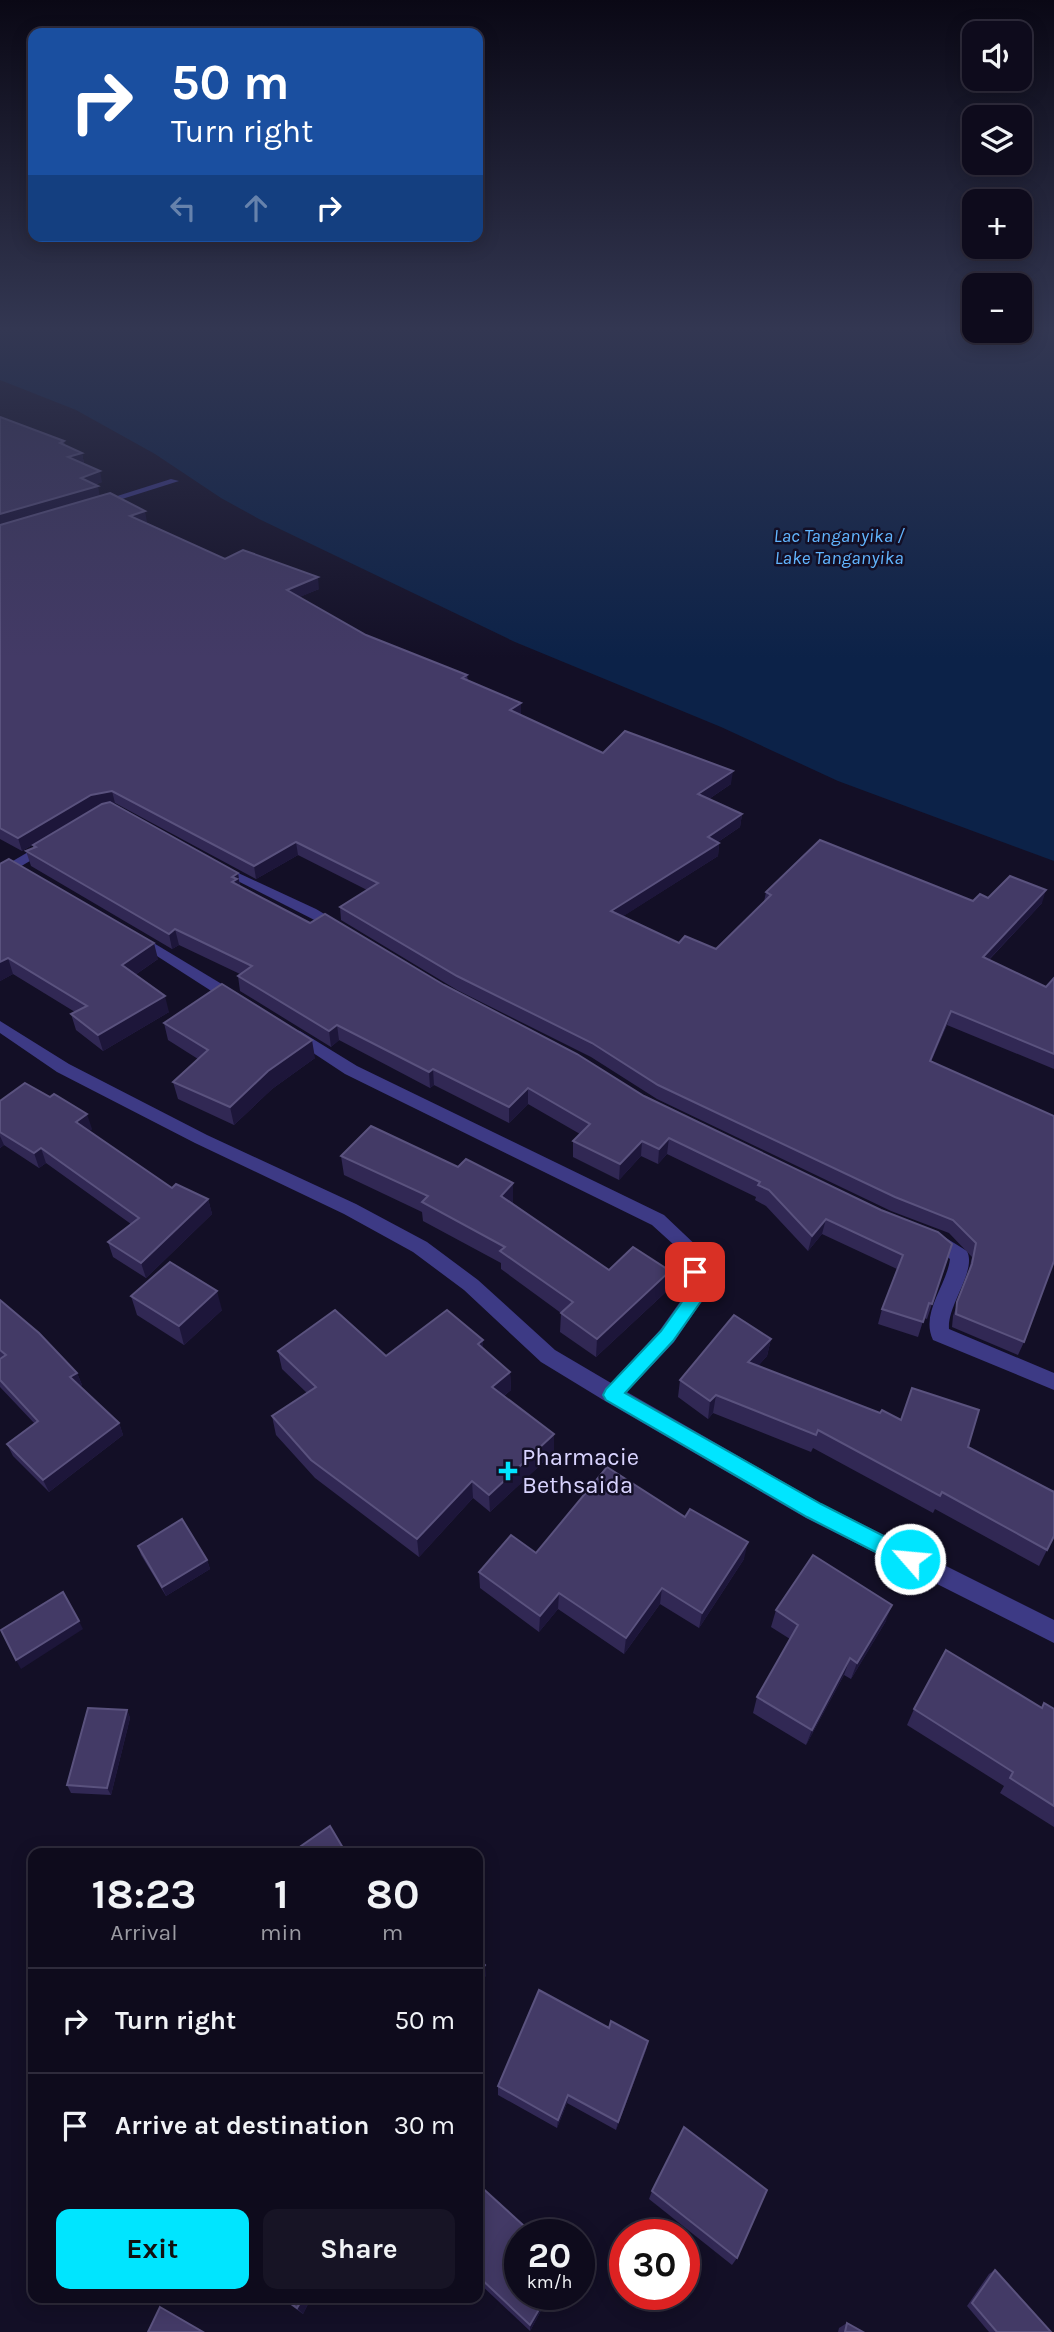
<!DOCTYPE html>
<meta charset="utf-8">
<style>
:root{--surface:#0e0b1c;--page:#171425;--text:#f1f3f6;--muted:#9b9ba3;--line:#2e2b3b;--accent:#00e5ff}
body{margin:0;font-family:Karla,sans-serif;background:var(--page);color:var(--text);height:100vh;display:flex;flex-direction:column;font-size:26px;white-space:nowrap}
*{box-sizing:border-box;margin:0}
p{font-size:23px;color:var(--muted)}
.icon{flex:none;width:38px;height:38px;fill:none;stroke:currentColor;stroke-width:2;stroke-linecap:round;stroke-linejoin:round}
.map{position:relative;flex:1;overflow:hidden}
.details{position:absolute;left:28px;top:1848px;width:455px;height:455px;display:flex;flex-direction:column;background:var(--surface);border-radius:14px;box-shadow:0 4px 18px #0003,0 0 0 2px var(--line)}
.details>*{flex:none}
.hud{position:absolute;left:28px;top:28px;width:455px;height:214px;border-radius:14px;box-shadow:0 4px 18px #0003,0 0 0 2px var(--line);background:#1a4fa0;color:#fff;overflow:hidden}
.controls{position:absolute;left:962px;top:21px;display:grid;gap:14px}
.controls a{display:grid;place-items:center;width:70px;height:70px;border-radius:14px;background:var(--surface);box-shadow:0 4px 18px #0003,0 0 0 2px var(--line);font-size:35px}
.speed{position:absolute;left:504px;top:2219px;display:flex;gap:14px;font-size:35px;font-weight:700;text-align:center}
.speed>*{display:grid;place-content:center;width:91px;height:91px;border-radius:50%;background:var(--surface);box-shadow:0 4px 18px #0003,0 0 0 2px var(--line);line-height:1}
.speed small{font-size:18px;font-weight:400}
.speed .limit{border:10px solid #d22;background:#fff;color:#111}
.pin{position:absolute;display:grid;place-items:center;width:60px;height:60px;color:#fff;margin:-30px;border-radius:14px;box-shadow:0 4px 10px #0006}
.me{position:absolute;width:77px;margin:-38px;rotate:297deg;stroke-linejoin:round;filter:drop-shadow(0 0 5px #0008)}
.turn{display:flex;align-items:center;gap:24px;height:147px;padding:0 28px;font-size:32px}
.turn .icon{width:91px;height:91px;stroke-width:2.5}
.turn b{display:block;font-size:49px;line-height:60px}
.lanes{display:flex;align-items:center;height:66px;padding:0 28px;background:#0003;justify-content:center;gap:35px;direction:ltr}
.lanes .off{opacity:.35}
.eta{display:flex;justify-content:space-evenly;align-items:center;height:119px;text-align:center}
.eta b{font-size:42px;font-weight:700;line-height:49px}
.cta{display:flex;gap:14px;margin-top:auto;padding:14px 28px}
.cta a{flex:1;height:80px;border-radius:14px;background:var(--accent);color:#111;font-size:28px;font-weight:700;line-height:80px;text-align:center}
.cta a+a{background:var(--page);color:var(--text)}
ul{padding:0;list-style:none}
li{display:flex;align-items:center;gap:21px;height:105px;padding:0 28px;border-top:2px solid var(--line)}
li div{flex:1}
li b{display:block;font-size:26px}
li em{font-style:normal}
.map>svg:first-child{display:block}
</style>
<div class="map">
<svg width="1054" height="2332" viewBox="0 0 1054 2332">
<rect width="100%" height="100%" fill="#130f26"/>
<path fill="#0c2248" d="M0,331H1054V861L838,781L721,727L515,642L259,519L221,498L155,454L76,410L0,380Z"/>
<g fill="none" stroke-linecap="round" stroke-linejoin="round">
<g fill="#3d3a85" fill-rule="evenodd">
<path d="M171,479L179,481L100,506L92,504Z"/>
<path d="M47,841L54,845L52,848L18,868H8L6,865Z"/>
<path d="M219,864L316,909L348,928L341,932L336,931L212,868Z"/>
<path d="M137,933L240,995L243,999L240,1003H230L132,940L130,937Z"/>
<path d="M0,1021L69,1064L207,1135L356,1204L427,1242L478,1280L555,1350L611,1383L660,1330L687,1292L684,1254L652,1225L345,1074L286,1035L294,1030L300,1031L357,1066L664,1215L702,1251L707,1293L704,1298L674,1342L627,1392L822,1504L1054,1620V1643L806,1518L605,1401L541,1362L464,1290L413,1252L344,1214L195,1143L57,1072L0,1033Z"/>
<path d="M933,1230L967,1251C977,1271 947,1305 949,1329L1054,1373V1390L933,1340C920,1313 947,1285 950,1259L924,1237L927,1232Z"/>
</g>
</g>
<g fill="#312854">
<path d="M0,417L64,441L65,445L82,453L84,464H83L102,482L94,485L100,496L147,522H145L225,559L319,589L299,597L366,635L467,675L468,681L521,703V715L603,753L731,784L709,799L742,814L740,827L718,842L719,843L718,856L623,916L679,943L716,949L764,902L766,892L973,901L988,898L1042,903L989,960L1046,987L1054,978V1069L947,1025L931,1061L1024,1342L1018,1355L952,1327L953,1316L968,1274L972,1257L949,1233L891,1211L657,1099L591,1057L457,990L341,920L340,907L367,890L298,855L256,879L115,803L113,804L238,873L240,886L310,923L444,985L644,1096L952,1244L927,1319L924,1318L918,1337L878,1324L882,1309L897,1269L822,1234L808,1251L766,1206L755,1200L756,1197L667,1154L658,1164L641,1156L619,1180L573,1157V1141L580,1134L528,1104L509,1123L434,1085L430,1088L339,1040L331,1047L240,991L238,976L240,974L179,945L172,949L31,866L26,851L33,848V845L96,808L22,851L0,839Z"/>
<path d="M0,864L158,959L135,975L169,1012L103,1051L76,1030L71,1014L75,1012L13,974L0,981Z"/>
<path d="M164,1023L315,1058L272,1089L234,1125L178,1099L173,1082L198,1059L168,1040Z"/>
<path d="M0,1101L92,1129L89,1131L172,1188L208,1199L212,1214L146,1278L113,1257L108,1242L131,1224L46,1163L39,1168L4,1145L0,1148Z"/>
<path d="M341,1156L458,1167L513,1183V1202L512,1204L609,1270L668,1290L596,1357L560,1332L561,1313L501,1269V1263L423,1221L422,1212L344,1175Z"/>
<path d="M131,1296L222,1310L184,1345L137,1315Z"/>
<path d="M0,1300L77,1373L82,1385L80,1386L119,1423L123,1435L49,1492L13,1456L7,1444L35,1424L0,1387V1359H1L0,1357Z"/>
<path d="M771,1339L767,1356L758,1366L880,1413L901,1420L968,1447L1053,1492L1054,1489V1536L1039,1566L935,1509L933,1513L813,1448L811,1452L713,1413L708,1419L678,1397L680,1380Z"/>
<path d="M483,1348L510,1372L511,1390L504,1396L554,1452L490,1512L473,1498L419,1557L315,1478L276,1435L272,1416L307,1393L282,1369L278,1351L386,1356Z"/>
<path d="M138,1546L207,1560L210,1569L166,1596L141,1555Z"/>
<path d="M536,1553L744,1559L699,1628L660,1604L624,1654L558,1609L539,1632L480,1588L479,1572Z"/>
<path d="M776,1610L886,1621L851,1679L844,1675L806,1745L753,1713L757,1697L790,1639L771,1627Z"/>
<path d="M1044,1703L1054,1709V1827L1000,1793L1004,1786L907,1725L914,1709L1041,1708Z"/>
<path d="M127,1710L130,1718L111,1795L71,1793L67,1785Z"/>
<path d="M648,2041L646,2050L616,2130L567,2103L557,2128L498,2095V2086Z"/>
<path d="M478,2184L550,2294L530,2331L478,2282Z"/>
<path d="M652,2191L737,2258L732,2265L649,2199Z"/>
<path d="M995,2270L1051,2332H989L967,2306L989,2274Z"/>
<path d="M281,2298H311L303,2314Z"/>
<path d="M847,2323L863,2332H838L839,2328Z"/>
</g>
<g fill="#1d163a">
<path d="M82,453L84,464L70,468L68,457Z"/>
<path d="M100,471L102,482L83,488L81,478Z"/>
<path d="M98,486L100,497L0,526V514Z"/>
<path d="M145,511L147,522L132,527L130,516Z"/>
<path d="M318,577L319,589L288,602L287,590Z"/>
<path d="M521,703V715L510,710Z"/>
<path d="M733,771L731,784L697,807L698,794Z"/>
<path d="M112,791L115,803L95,808L22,851L18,838L91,795Z"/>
<path d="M742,814L740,827L706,850L708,837Z"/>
<path d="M296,842L298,855L256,879L254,866Z"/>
<path d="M719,843L718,856L611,924V911Z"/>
<path d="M238,873L240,889L235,897L232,877Z"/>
<path d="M1046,890L1042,903L979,970L983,957Z"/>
<path d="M175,929L179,945L172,949L169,934Z"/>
<path d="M154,943L158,959L126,981L122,965Z"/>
<path d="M8,958L13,974L0,981V962Z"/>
<path d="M165,996L169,1012L103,1051L98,1035Z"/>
<path d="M951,1011L947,1025L926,1074L930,1061Z"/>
<path d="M337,1025L339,1040L331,1047L329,1031Z"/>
<path d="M312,1040L315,1058L272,1089L234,1125L230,1107L268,1071Z"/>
<path d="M433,1069L434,1085L430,1088L429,1072Z"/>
<path d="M528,1088V1104L509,1123V1107Z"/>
<path d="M87,1114L92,1129L81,1137L76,1122Z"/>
<path d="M0,1136L4,1145L0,1148Z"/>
<path d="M669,1138L667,1154L658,1164L659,1149Z"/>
<path d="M642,1141L641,1156L619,1180L620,1164Z"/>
<path d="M41,1148L46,1163L39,1168L34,1153Z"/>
<path d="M513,1183V1202L501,1215V1196Z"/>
<path d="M208,1199L212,1214L146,1278L141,1263Z"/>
<path d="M826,1219L822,1234L808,1251L812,1236Z"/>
<path d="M670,1271L668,1290L596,1357L597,1339Z"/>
<path d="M217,1291L222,1310L184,1345L179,1326Z"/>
<path d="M771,1339L767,1356L745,1380L748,1362Z"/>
<path d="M483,1340V1358L478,1344Z"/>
<path d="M510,1372L511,1390L492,1405V1387Z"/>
<path d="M77,1373L82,1385L75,1390L70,1377Z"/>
<path d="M716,1395L713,1413L708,1419L710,1401Z"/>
<path d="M119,1423L123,1435L49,1492L43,1480Z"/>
<path d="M554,1434V1452L490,1512L489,1495Z"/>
<path d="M472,1481L473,1498L419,1557L417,1539Z"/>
<path d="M748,1542L744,1559L699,1628L702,1613Z"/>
<path d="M207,1560L210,1569L166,1596L162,1587Z"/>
<path d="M662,1588L660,1604L624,1654L626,1638Z"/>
<path d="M559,1593L558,1609L539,1632L540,1616Z"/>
<path d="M892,1605L886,1621L851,1679L857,1663Z"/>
<path d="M79,1621L83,1629L21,1669L16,1660Z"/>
<path d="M850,1658L844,1675L806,1745L812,1730Z"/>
<path d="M127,1710L130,1718L111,1795L107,1788Z"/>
<path d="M485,1965L486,1976L478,1986V1974Z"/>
<path d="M648,2041L646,2050L616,2130L618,2122Z"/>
<path d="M568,2095L567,2103L557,2128L558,2120Z"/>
<path d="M548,2294H550L530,2331V2325Z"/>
<path d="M303,2298H311L303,2314L297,2308Z"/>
</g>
<g fill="#433a66" stroke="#5a527e" stroke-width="2">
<path d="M0,417L64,441L60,443L82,453L68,457L100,471L81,478L98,486L0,514Z"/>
<path d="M110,493L145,511L130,516L225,559L243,550L318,577L287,590L366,635L467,675L462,678L521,703L510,710L603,753L625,731L733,771L698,794L742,814L708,837L719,843L611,911L679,943L685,936L716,949L771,895L766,892L820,840L973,901L980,894L988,898L1010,876L1046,890L983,957L1046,987L1054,978V1054L951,1011L930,1061L1054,1116V1261L1024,1342L956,1314L957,1302L972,1264L976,1243L953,1220L895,1197L658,1085L592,1043L457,976L340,907L378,883L296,842L254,866L112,791L91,795L18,838L0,828V525Z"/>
<path d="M110,802L238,873L232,877L237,879L232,882L310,923L325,914L444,985L577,1054L644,1096L881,1210L938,1232L952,1244L932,1304L929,1303L923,1322L882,1309L903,1255L826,1219L812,1236L769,1190L758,1185L760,1182L669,1138L659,1149L642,1141L620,1164L573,1141L590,1124L528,1088L509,1107L433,1069L429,1072L337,1025L329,1031L238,976L252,966L175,929L169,934L26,851L36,847L33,845L102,804Z"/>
<path d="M9,859L154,943L122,965L165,996L98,1035L71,1014L87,1006L8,958L0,962V864Z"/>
<path d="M222,984L312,1040L268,1071L230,1107L173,1082L208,1050L164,1023Z"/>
<path d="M25,1083L50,1097L54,1094L87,1114L76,1122L172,1188L176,1184L208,1199L141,1263L108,1242L139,1218L41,1148L34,1153L0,1132V1101Z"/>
<path d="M371,1126L458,1167L466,1159L513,1183L501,1196L609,1270L633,1247L670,1271L597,1339L561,1313L573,1302L500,1251L505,1247L422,1202L428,1196L341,1156Z"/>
<path d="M170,1262L217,1291L179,1326L131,1296Z"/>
<path d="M0,1300L39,1333L77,1373L70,1377L119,1423L43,1480L7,1444L38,1421L0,1380V1359L6,1355L0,1350Z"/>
<path d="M335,1310L386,1356L447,1310L483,1340L478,1344L510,1372L492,1387L554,1434L489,1495L472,1481L417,1539L311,1460L272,1416L316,1387L278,1351Z"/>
<path d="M734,1315L771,1339L748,1362L880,1413L882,1410L901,1420L912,1388L979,1410L968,1447L1054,1492V1536L1047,1550L942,1492L940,1496L818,1430L816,1435L716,1395L710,1401L680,1380Z"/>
<path d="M607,1467L685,1517L690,1509L748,1542L702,1613L662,1588L626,1638L559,1593L540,1616L479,1572L511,1535L536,1553Z"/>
<path d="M182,1519L207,1560L162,1587L138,1546Z"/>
<path d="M813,1555L892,1605L857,1663L850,1658L812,1730L757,1697L798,1625L776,1610Z"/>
<path d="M63,1592L79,1621L16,1660L1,1630Z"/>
<path d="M946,1650L1042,1708L1044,1703L1054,1709V1806L1010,1778L1013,1772L914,1709Z"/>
<path d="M88,1708L127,1710L107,1788L67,1785Z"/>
<path d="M330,1826L346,1853H291Z"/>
<path d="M478,1958L485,1965L478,1974Z"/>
<path d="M539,1990L609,2028L611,2021L648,2041L618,2122L568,2095L558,2120L498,2086Z"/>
<path d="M684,2127L767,2190L737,2258L652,2191Z"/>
<path d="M478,2184L534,2235H520V2294H548L530,2325L478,2276Z"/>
<path d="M995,2270L1051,2332H997L972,2303Z"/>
<path d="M283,2298H303L297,2308Z"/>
<path d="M160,2307L203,2332H148Z"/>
<path d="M847,2323L863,2332H845Z"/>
</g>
<linearGradient id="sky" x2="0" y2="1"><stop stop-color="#0a0815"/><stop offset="0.5" stop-color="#333752"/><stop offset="1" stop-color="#333752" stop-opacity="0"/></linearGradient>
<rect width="1054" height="658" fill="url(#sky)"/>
<path fill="#00e5ff" stroke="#0095a6" stroke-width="2" d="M695,1265L701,1267C706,1275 708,1289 704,1297L673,1341L625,1393L821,1504L917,1553L920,1559L917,1566L910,1568L903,1566L807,1517L606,1400L603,1395L606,1389L661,1331L689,1292L687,1272L689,1267Z"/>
<path fill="#00e5ff" stroke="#130f26" stroke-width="2.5" d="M504.5 1460.5h7v7h7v7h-7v7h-7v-7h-7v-7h7z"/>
<g text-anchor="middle" stroke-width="5" stroke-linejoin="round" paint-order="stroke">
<g font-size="19" font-style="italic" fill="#62b6ff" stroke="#130f26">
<text x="839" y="542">Lac Tanganyika /<tspan x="839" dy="22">Lake Tanganyika</tspan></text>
</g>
<g font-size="24" fill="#d9d4ff" stroke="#130f26" text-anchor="start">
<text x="522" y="1465">Pharmacie<tspan x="522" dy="28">Bethsaida</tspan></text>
</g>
</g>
</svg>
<div class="controls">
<a><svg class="icon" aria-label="sound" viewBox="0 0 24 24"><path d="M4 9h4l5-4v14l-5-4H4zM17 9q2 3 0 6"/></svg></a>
<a><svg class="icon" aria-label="layers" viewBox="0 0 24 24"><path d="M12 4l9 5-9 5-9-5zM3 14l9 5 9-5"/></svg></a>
<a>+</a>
<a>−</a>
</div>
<div class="speed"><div>20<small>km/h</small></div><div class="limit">30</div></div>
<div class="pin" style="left:695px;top:1272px;background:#d93025"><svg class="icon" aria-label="arrive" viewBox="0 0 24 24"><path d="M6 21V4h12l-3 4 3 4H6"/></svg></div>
<svg class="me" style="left:910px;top:1559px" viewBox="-20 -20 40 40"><circle r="17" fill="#00e5ff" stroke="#fff" stroke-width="3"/><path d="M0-11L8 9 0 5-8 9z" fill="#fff"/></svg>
<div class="hud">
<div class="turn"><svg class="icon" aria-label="right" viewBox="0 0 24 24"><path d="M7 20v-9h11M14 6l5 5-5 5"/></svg><div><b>50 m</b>Turn right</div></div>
<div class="lanes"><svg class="icon off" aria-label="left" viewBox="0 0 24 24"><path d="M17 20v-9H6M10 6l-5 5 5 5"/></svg><svg class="icon off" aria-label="ahead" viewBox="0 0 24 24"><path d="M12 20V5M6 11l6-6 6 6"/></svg><svg class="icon" aria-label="right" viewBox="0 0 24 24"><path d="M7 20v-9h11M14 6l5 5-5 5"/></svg></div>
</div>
<section class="details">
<div class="eta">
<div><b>18:23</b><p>Arrival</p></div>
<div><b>1</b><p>min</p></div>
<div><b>80</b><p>m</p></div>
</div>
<ul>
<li><svg class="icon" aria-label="right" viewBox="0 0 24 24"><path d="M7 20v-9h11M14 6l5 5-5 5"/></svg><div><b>Turn right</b></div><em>50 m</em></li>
<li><svg class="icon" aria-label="arrive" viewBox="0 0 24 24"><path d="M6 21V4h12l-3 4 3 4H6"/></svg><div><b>Arrive at destination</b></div><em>30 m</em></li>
</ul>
<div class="cta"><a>Exit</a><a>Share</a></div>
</section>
</div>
